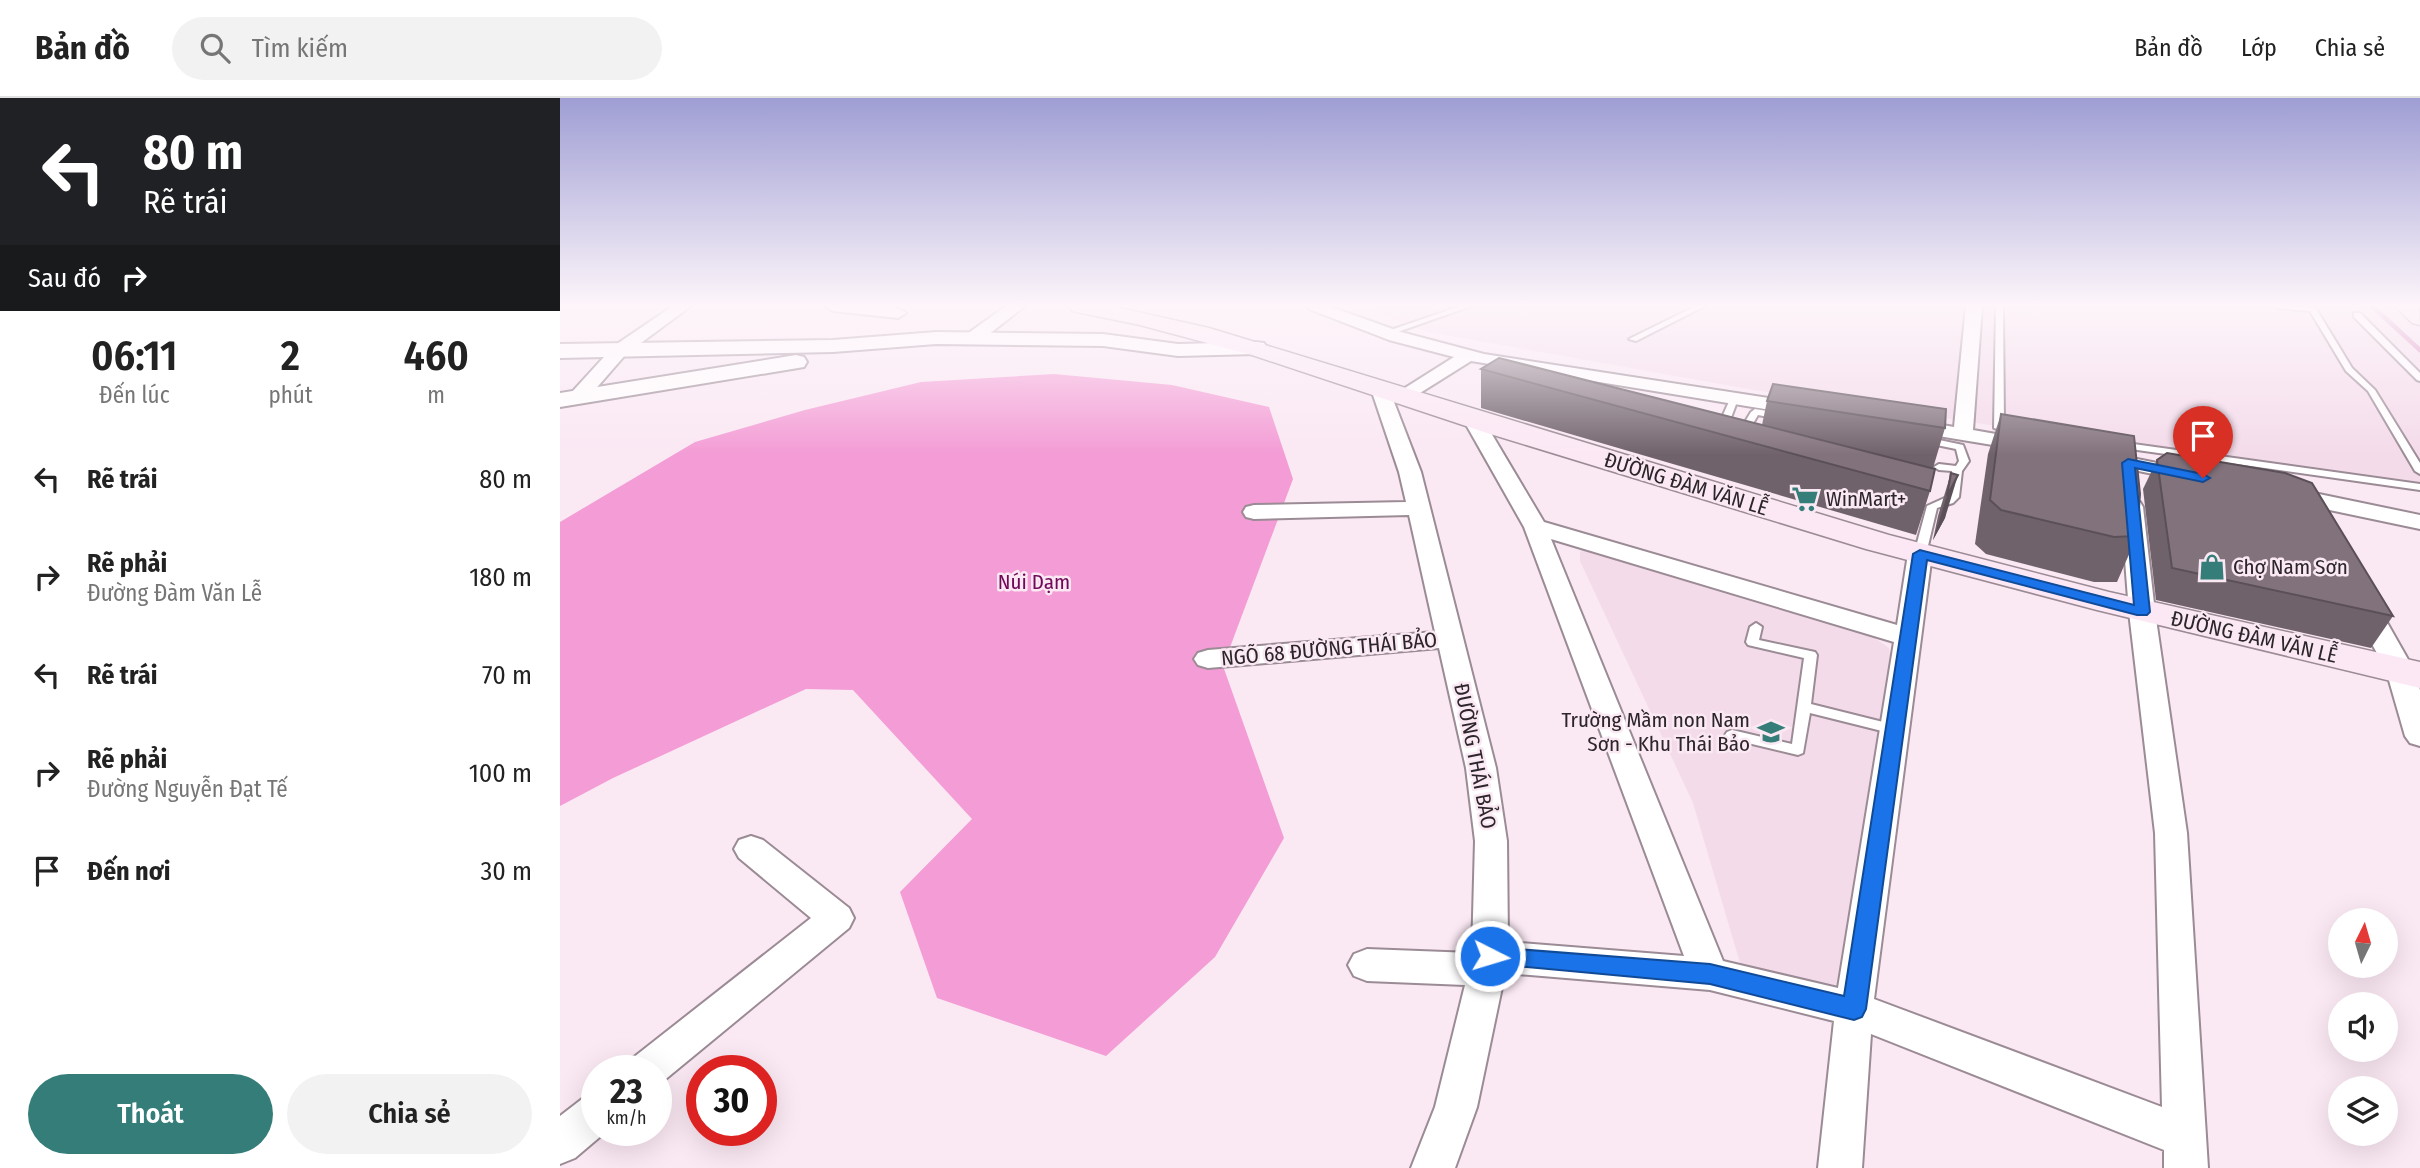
<!DOCTYPE html>
<html lang="vi">
<meta charset="utf-8">
<style>
:root{--surface:#fff;--page:#f2f2f2;--text:#222;--muted:#767676;--line:#e0e0e0;--accent:#357d79}
body{margin:0;font-family:"Fira Sans Condensed",sans-serif;background:var(--page);color:var(--text);height:100vh;display:flex;flex-direction:column;font-size:26px;white-space:nowrap}
*{box-sizing:border-box;margin:0}
p{font-size:23px;color:var(--muted)}
.icon{flex:none;width:38px;height:38px;fill:none;stroke:currentColor;stroke-width:2;stroke-linecap:round;stroke-linejoin:round}
.map{position:relative;flex:1;overflow:hidden}
.drawer{display:flex;flex-direction:column;background:var(--surface);width:560px}
.drawer>*{flex:none}
.banner{background:#202124;color:#fff;overflow:hidden}
.needle{width:46px;rotate:5deg}
.fabs{position:absolute;left:1768px;top:810px;display:grid;gap:14px}
.fabs a{display:grid;place-items:center;width:70px;height:70px;border-radius:50%;background:var(--surface);box-shadow:0 7px 28px #0002;font-size:35px}
.speed{position:absolute;left:21px;top:957px;display:flex;gap:14px;font-size:35px;font-weight:700;text-align:center}
.speed>*{display:grid;place-content:center;width:91px;height:91px;border-radius:50%;background:var(--surface);box-shadow:0 7px 28px #0002;line-height:1}
.speed small{font-size:18px;font-weight:400}
.speed .limit{border:10px solid #d22;background:#fff;color:#111}
.pin{position:absolute;display:grid;place-items:center;width:60px;height:60px;color:#fff;margin:-72px -30px;border-radius:50% 50% 50% 0;rotate:-45deg;box-shadow:0 0 7px #0007}
.pin .icon{rotate:45deg}
.me{position:absolute;width:77px;margin:-38px;rotate:95deg;stroke-linejoin:round;filter:drop-shadow(0 0 5px #0008)}
.turn{display:flex;align-items:center;gap:24px;height:147px;padding:0 28px;font-size:32px}
.turn .icon{width:91px;height:91px;stroke-width:2.5}
.turn b{display:block;font-size:49px;line-height:60px}
.then{display:flex;align-items:center;height:66px;padding:0 28px;background:#0003;gap:14px;font-size:26px}
.eta{display:flex;justify-content:space-evenly;align-items:center;height:119px;text-align:center}
.eta b{font-size:42px;font-weight:600;line-height:49px}
.cta{display:flex;gap:14px;margin-top:auto;padding:14px 28px}
.cta a{flex:1;height:80px;border-radius:42px;background:var(--accent);color:#fff;font-size:28px;font-weight:600;line-height:80px;text-align:center}
.cta a+a{background:var(--page);color:var(--text)}
ul{padding:0;list-style:none}
li{display:flex;align-items:center;gap:21px;height:98px;padding:0 28px}
li div{flex:1}
li b{display:block;font-size:26px}
li em{font-style:normal}
header{display:flex;align-items:center;gap:42px;box-sizing:border-box;height:98px;padding:0 35px;background:var(--surface);border-bottom:2px solid var(--line)}
header strong{font-size:33px}
nav{display:flex;gap:38px;margin-inline-start:auto;font-size:24px}
.search{width:490px;height:63px;background:var(--page);display:flex;align-items:center;gap:18px;box-sizing:border-box;padding:0 24px;border-radius:38px;color:var(--muted);font-size:26px}
main{display:flex;flex:1;min-height:0}
.map>svg:first-child{display:block}
</style>
<header>
<strong>Bản đồ</strong>
<div class="search"><svg class="icon" aria-label="search" viewBox="0 0 24 24"><circle cx="10" cy="10" r="6"/><path d="M15 15l6 6"/></svg>Tìm kiếm</div>
<nav><a>Bản đồ</a><a>Lớp</a><a>Chia sẻ</a></nav>
</header>
<main>
<section class="drawer">
<div class="banner">
<div class="turn"><svg class="icon" aria-label="left" viewBox="0 0 24 24"><path d="M17 20v-9H6M10 6l-5 5 5 5"/></svg><div><b>80 m</b>Rẽ trái</div></div>
<div class="then">Sau đó<svg class="icon" aria-label="right" viewBox="0 0 24 24"><path d="M7 20v-9h11M14 6l5 5-5 5"/></svg></div>
</div>
<div class="eta">
<div><b>06:11</b><p>Đến lúc</p></div>
<div><b>2</b><p>phút</p></div>
<div><b>460</b><p>m</p></div>
</div>
<ul>
<li><svg class="icon" aria-label="left" viewBox="0 0 24 24"><path d="M17 20v-9H6M10 6l-5 5 5 5"/></svg><div><b>Rẽ trái</b></div><em>80 m</em></li>
<li><svg class="icon" aria-label="right" viewBox="0 0 24 24"><path d="M7 20v-9h11M14 6l5 5-5 5"/></svg><div><b>Rẽ phải</b><p>Đường Đàm Văn Lễ</p></div><em>180 m</em></li>
<li><svg class="icon" aria-label="left" viewBox="0 0 24 24"><path d="M17 20v-9H6M10 6l-5 5 5 5"/></svg><div><b>Rẽ trái</b></div><em>70 m</em></li>
<li><svg class="icon" aria-label="right" viewBox="0 0 24 24"><path d="M7 20v-9h11M14 6l5 5-5 5"/></svg><div><b>Rẽ phải</b><p>Đường Nguyễn Đạt Tế</p></div><em>100 m</em></li>
<li><svg class="icon" aria-label="arrive" viewBox="0 0 24 24"><path d="M6 21V4h12l-3 4 3 4H6"/></svg><div><b>Đến nơi</b></div><em>30 m</em></li>
</ul>
<div class="cta"><a>Thoát</a><a>Chia sẻ</a></div>
</section>
<div class="map">
<svg width="1860" height="1070" viewBox="0 0 1860 1070">
<rect width="100%" height="100%" fill="#fae8f3"/>
<g fill="#f4dbea">
<path d="M796,208H1860V391L1194,292L869,234Z"/>
<path d="M1023,450L1306,534L1329,550L1331,564L1288,880L1275,887L1242,886L1193,874L1180,865L1133,705L1020,463V454Z"/>
</g>
<path fill="#f39cd5" d="M494,276L612,287L709,309L733,381L663,568L724,740L655,859L546,958L377,900L340,794L412,721L293,592L246,591L53,680L0,708V424L135,344L245,312L361,284Z"/>
<g fill="none" stroke-linecap="round" stroke-linejoin="round">
<path stroke="#d17db6" stroke-width="4.5" d="M1812,208L1860,252"/>
<g stroke="#9b8b95" stroke-width="4">
<g id="service">
<path d="M901,208H911L829,237L822,235Z"/>
<path d="M1136,208H1145L1076,243L1069,241Z"/>
<path d="M1436,208H1443L1444,328L1452,331L1447,334L1434,330Z"/>
<path d="M1715,208L1755,209L1792,270L1815,292L1860,365V376L1855,373L1808,293L1786,273L1750,213L1718,210Z"/>
<path d="M1794,215H1800L1860,275V283L1857,282L1794,219Z"/>
<path d="M1171,299L1178,301L1166,333L1161,336L1158,335L1156,333Z"/>
<path d="M1195,311L1219,315L1223,318L1219,321L1198,317L1185,339H1179L1177,337L1191,314Z"/>
<path d="M1365,339L1403,347L1409,363L1402,373L1399,399L1393,405L1377,410L1366,456L1360,459L1354,456L1367,408L1389,398L1392,373L1379,372L1374,369L1379,366L1396,368L1399,363L1396,351L1362,344L1360,342Z"/>
<path d="M1559,344L1860,386V392L1556,349V345Z"/>
<path d="M1196,525L1202,529L1199,542L1255,554L1257,557L1251,606L1339,628L1341,631L1339,634L1334,636L1250,615L1243,655L1238,657L1167,640L1165,637L1167,634L1172,632L1232,646L1244,560L1188,547L1186,544L1190,529Z"/>
</g>
</g>
<g stroke="#9b8b95" stroke-width="4">
<g id="minor">
<path d="M113,208H131L66,256L26,302H12L10,298L12,294L54,248Z"/>
<path d="M265,208C283,207 334,204 346,215L338,220L273,213Z"/>
<path d="M446,208H465L419,244H407L405,240L407,236Z"/>
<path d="M747,208H768L841,234L924,256L1241,305L1250,311L1241,317L911,263L844,305L837,303L835,299L837,295L894,259L829,242L749,211Z"/>
<path d="M1406,208H1422L1413,332L1476,343L1479,347L1476,351L1469,353L1348,333L1338,327L1348,321L1394,329Z"/>
<path d="M820,285L829,291L861,374L936,670L947,743L948,844L1124,858L964,429L904,323L914,317L924,323L984,424L1337,527L1348,456L1352,451H1368L1372,456L1314,901L1602,1009L1595,735L1569,514L1561,409L1564,404H1580L1583,409L1595,514L1627,735L1648,1070H1604V1052L1311,936L1302,1070H1258L1274,923L1150,892L945,875L917,1009L895,1070H851L875,1009L905,887L807,883L794,878L788,867L794,856L807,851L912,855L915,743L906,670L879,550L648,570L638,567L634,561L638,555L648,552L875,534L849,417L694,421L686,419L683,414L686,409L694,407L846,404L839,374L811,291ZM991,441L1334,544L1278,890L1163,863Z"/>
<path d="M1542,354L1627,371L1634,373L1638,377L1634,381L1627,383L1535,364L1532,360L1535,356Z"/>
<path d="M1730,390L1860,417V431L1722,402L1719,397L1722,392Z"/>
<path d="M1803,497L1812,500L1816,505L1854,572L1860,592V648L1850,645L1845,638L1826,572L1790,505L1794,500Z"/>
<path d="M191,738L203,742L289,810L294,820L289,830L96,989V973H68L74,959L251,820L179,760L174,751L179,742Z"/>
<path d="M37,995V1032H48L15,1060L0,1066V1018L22,1001Z"/>
</g>
</g>
<g stroke="#9b8b95" stroke-width="4">
<g id="tertiary">
<path d="M376,234L543,236L618,246L696,244L704,245L707,250L704,255L696,256L618,258L543,248L376,246L273,254L0,260V246L273,242Z"/>
<path d="M236,257L244,259L247,264L244,269L0,309V295Z"/>
</g>
</g>
<g stroke="#9b8b95" stroke-width="3">
<g id="secondary">
<path d="M509,208H551L649,230L1329,437L1549,494L1860,564V590L1537,512L1306,451L927,335L692,257L580,227L512,213Z"/>
<path d="M1835,208H1859L1860,227L1852,225Z"/>
</g>
</g>
<use href="#service" fill="#fff" fill-rule="evenodd"/>
<use href="#minor" fill="#fff" fill-rule="evenodd"/>
<use href="#tertiary" fill="#fff" fill-rule="evenodd"/>
<use href="#secondary" fill="#fbe8f4" fill-rule="evenodd"/>
</g>
<g fill="#70626b">
<path d="M921,271L1202,327L1207,303L1385,330L1373,370L1370,393L1356,437L921,310Z"/>
<path d="M1441,316L1577,438L1557,484H1534L1426,456L1415,446L1428,356Z"/>
<path d="M1597,362L1833,518L1811,550L1596,502L1583,391Z"/>
<path d="M1391,375L1385,420L1373,442L1378,418Z"/>
</g>
<path fill="#5b5057" d="M1398,377L1385,420L1373,442L1387,398Z"/>
<g fill="#82727c" stroke="#5b5057" stroke-width="2">
<path d="M939,260L1375,371L1370,393L921,271Z"/>
<path d="M1213,286L1386,311L1385,330L1207,303Z"/>
<path d="M1441,316L1574,338L1580,396L1577,438L1554,439L1441,412L1430,402Z"/>
<path d="M1607,355L1725,375L1752,385L1833,518L1612,470L1597,362Z"/>
<path d="M1391,375L1398,377L1387,398Z"/>
</g>
<linearGradient id="sky" x2="0" y2="1"><stop stop-color="#9f9ed4"/><stop offset="0.58" stop-color="#fdf5fa"/><stop offset="1" stop-color="#fdf5fa" stop-opacity="0"/></linearGradient>
<rect width="1860" height="357" fill="url(#sky)"/>
<path fill="#1a73e8" stroke="#114b97" stroke-width="2" d="M1568,361L1643,376L1650,380L1643,384L1575,370L1590,514L1587,517H1577L1367,462L1306,911L1302,919L1294,922L1150,886L923,865L919,858L923,852L930,849L1150,866L1284,898L1353,456L1360,452L1574,507L1562,365Z"/>
<defs>
<g id="supermarket-bare" transform="scale(2.1)"><path d="M-6-5.5h2.5l.6 2H6L4.5 2H-2.5L-4.4-4H-6ZM-1.5 3.2a1.3 1.3 0 1 0 .1 0ZM3 3.2a1.3 1.3 0 1 0 .1 0Z" fill="#357d79" stroke="#fae8f3" stroke-width="2.5" paint-order="stroke"/></g>
<g id="shop-bare" transform="scale(2.1)"><path d="M-5-2.5h2.3a2.7 3.5 0 0 1 5.4 0H5L5.5 6h-11ZM-1.5-2.5h3a1.5 2.3 0 0 0-3 0Z" fill="#357d79" stroke="#fae8f3" stroke-width="2.5" paint-order="stroke"/></g>
<g id="school-bare" transform="scale(2.1)"><path d="M0-5L7-2L0 1L-7-2ZM-4 1L0 2.5L4 1V4Q0 6-4 4Z" fill="#357d79" stroke="#fae8f3" stroke-width="2.5" paint-order="stroke"/></g>
</defs>
<g fill-rule="evenodd">
<use href="#supermarket-bare" x="1245" y="401"/>
<use href="#shop-bare" x="1652" y="469"/>
<use href="#school-bare" x="1211" y="634"/>
</g>
<g text-anchor="middle" stroke-width="5" stroke-linejoin="round" paint-order="stroke">
<g font-size="21" fill="#2c2529" stroke="#fae8f3">
<text transform="translate(1126 386) rotate(17)" y="7">ĐƯỜNG ĐÀM VĂN LỄ</text>
<text transform="translate(1694 539) rotate(13)" y="7">ĐƯỜNG ĐÀM VĂN LỄ</text>
<text transform="translate(769 551) rotate(-5)" y="7">NGÕ 68 ĐƯỜNG THÁI BẢO</text>
<text transform="translate(915 658) rotate(79)" y="7">ĐƯỜNG THÁI BẢO</text>
</g>
<g font-size="21" fill="#2c2529" stroke="#fae8f3" text-anchor="start">
<text x="1266" y="408">WinMart+</text>
<text x="1673" y="476">Chợ Nam Sơn</text>
<text x="1190" y="629" text-anchor="end">Trường Mầm non Nam<tspan x="1190" dy="24">Sơn - Khu Thái Bảo</tspan></text>
</g>
<g font-size="21" fill="#710859" stroke="#fae8f3">
<text x="474" y="491">Núi Dạm</text>
</g>
</g>
</svg>
<div class="fabs">
<a><svg class="needle" viewBox="-14 -14 28 28"><path d="M0-13l5 13h-10z" fill="#e53935"/><path d="M0 13l5-13h-10z" fill="#767676"/></svg></a>
<a><svg class="icon" aria-label="sound" viewBox="0 0 24 24"><path d="M4 9h4l5-4v14l-5-4H4zM17 9q2 3 0 6"/></svg></a>
<a><svg class="icon" aria-label="layers" viewBox="0 0 24 24"><path d="M12 4l9 5-9 5-9-5zM3 14l9 5 9-5"/></svg></a>
</div>
<div class="speed"><div>23<small>km/h</small></div><div class="limit">30</div></div>
<div class="pin" style="left:1643px;top:380px;background:#d93025"><svg class="icon" aria-label="arrive" viewBox="0 0 24 24"><path d="M6 21V4h12l-3 4 3 4H6"/></svg></div>
<svg class="me" style="left:930px;top:858px" viewBox="-20 -20 40 40"><circle r="17" fill="#1a73e8" stroke="#fff" stroke-width="3"/><path d="M0-11L8 9 0 5-8 9z" fill="#fff"/></svg>
</div>
</main>
